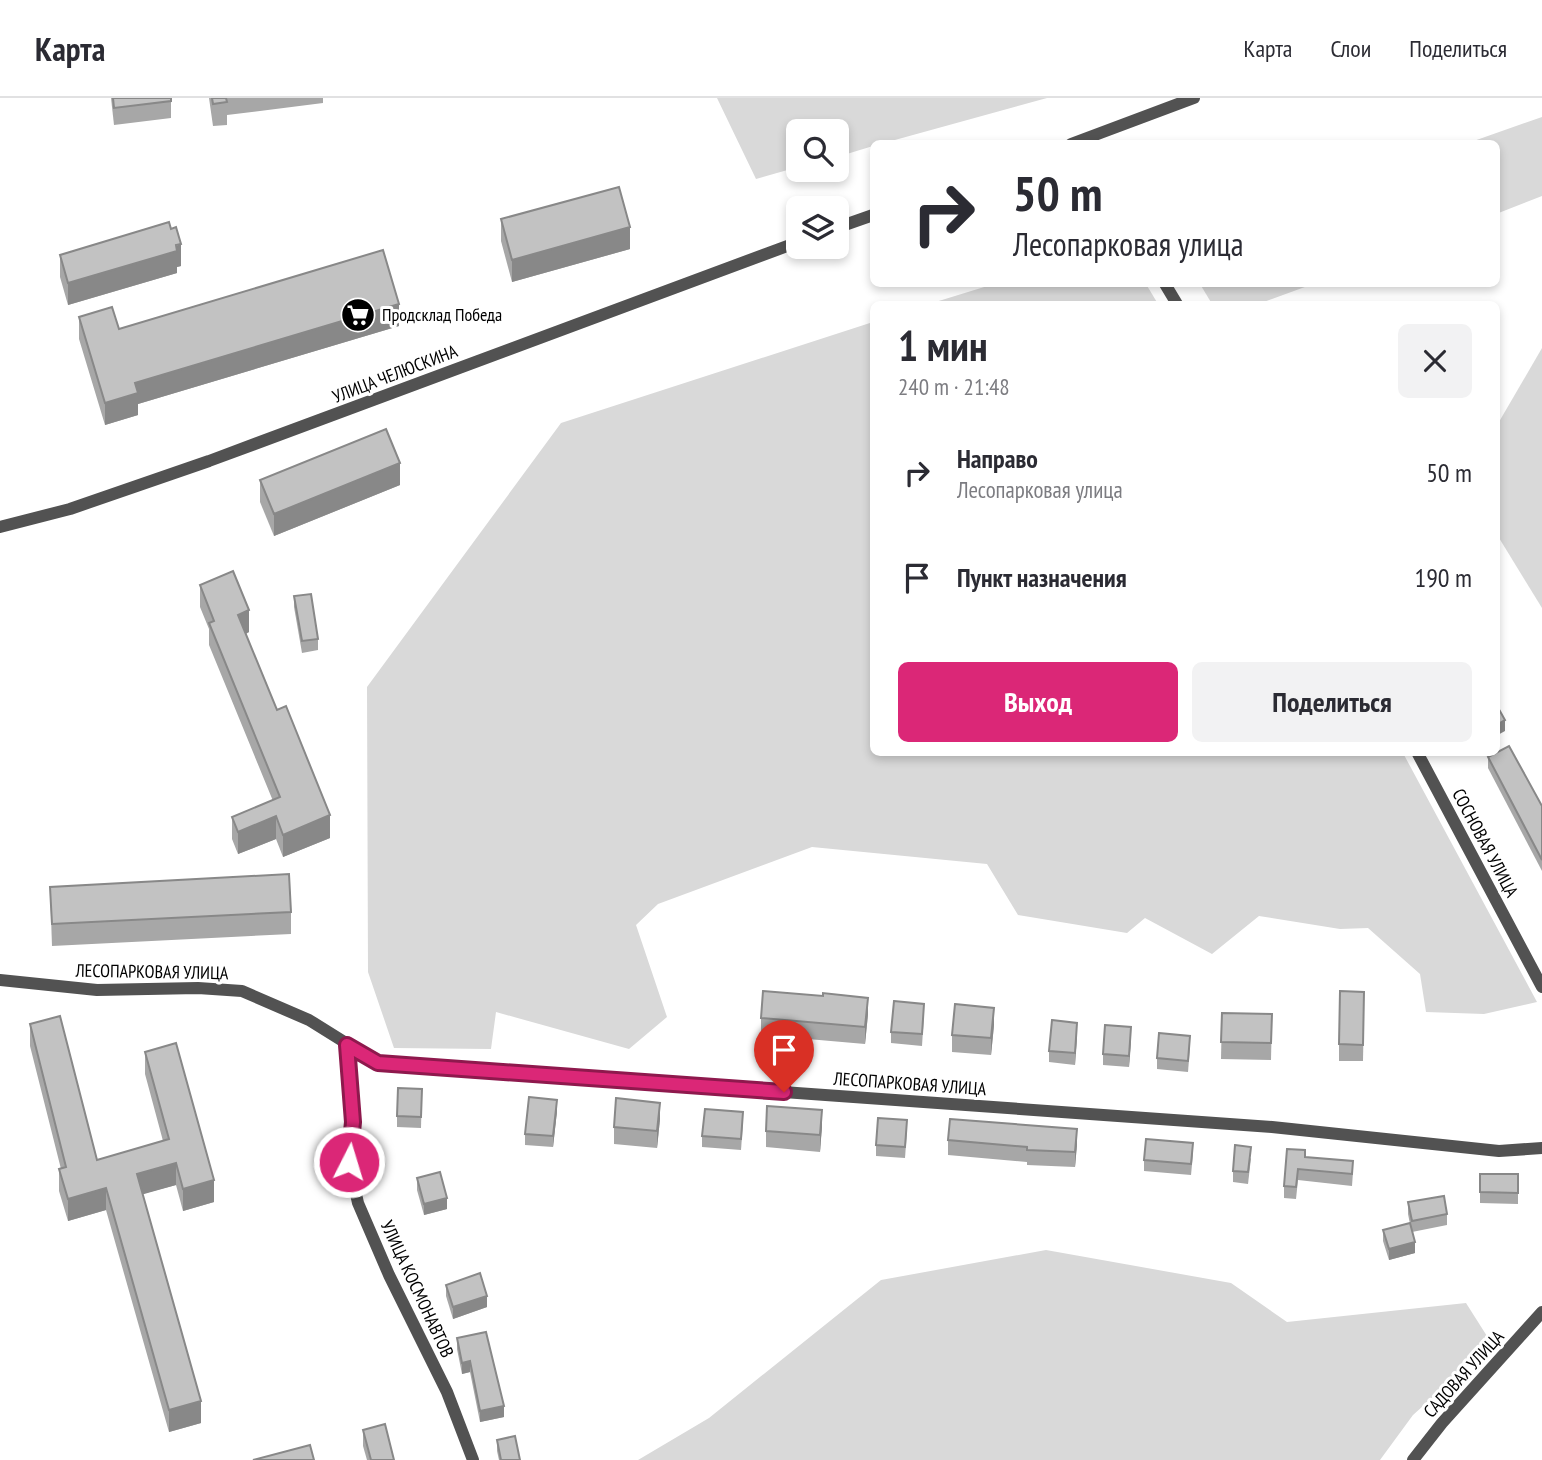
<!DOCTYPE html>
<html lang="ru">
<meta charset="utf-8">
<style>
:root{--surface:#fff;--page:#f2f2f3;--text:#2b2b33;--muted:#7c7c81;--line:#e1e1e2;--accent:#db2777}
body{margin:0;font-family:"PT Sans Narrow",sans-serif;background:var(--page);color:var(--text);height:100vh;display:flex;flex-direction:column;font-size:26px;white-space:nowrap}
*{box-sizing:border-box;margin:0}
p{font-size:23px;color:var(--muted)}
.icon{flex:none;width:38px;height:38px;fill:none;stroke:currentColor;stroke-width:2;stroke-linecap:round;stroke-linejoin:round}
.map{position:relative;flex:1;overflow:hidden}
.sheet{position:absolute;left:870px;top:203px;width:630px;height:455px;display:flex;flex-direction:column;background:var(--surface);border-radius:10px;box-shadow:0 4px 10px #0003}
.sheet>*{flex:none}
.banner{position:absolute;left:870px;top:42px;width:630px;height:147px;border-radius:10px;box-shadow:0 4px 10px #0003;background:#fff;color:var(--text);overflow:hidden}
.controls{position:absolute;left:786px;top:21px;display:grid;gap:14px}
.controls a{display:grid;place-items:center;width:63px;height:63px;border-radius:10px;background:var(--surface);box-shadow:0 4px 10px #0003;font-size:35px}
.pin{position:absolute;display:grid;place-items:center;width:60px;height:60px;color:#fff;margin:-72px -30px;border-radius:50% 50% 50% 0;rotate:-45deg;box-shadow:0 0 7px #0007}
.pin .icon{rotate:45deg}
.me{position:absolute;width:77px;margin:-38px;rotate:5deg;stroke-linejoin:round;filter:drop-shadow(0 0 5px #0008)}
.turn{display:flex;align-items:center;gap:24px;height:147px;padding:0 28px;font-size:32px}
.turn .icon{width:91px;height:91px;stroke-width:2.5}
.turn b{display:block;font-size:49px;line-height:60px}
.round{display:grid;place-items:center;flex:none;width:74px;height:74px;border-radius:10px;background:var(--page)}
.headline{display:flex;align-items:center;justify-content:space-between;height:119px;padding:0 28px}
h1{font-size:42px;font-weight:700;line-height:52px}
.button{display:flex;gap:14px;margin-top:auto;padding:14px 28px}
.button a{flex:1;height:80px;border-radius:10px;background:var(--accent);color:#fff;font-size:28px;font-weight:700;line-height:80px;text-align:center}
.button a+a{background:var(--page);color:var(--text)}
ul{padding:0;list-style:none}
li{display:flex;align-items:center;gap:21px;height:105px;padding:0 28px}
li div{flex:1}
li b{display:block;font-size:26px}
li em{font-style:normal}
header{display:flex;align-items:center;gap:42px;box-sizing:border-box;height:98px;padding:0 35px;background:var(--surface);border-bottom:2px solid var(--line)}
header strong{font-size:33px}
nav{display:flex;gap:38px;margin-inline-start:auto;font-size:24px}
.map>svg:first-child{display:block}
</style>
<header>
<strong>Карта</strong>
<nav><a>Карта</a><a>Слои</a><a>Поделиться</a></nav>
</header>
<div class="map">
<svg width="1542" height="1362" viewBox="0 0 1542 1362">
<rect width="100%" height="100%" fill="#fff"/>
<g fill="#d9d9d9">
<path d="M717,0H1047L884,45L873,46V48L837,59L836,33H798V69L756,81Z"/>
<path d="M1542,19V98L1496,116V46L1468,45Z"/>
<path d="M994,186H1146L1158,206H929Z"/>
<path d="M1200,186H1313L1258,206H1212Z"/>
<path d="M873,224V654L1403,655L1537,904L1484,916L1426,914L1420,876L1368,830L1340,831L1259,818L1212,856L1145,820L1127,835L1018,817L987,766L812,749L658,806L636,827L667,919L629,951L496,914L491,951L394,950L368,874L367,589L561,325Z"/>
<path d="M1542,250V510L1496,435V329Z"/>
<path d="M1046,1152L1231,1185L1287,1224L1466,1205L1492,1246L1413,1317L1380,1362H638L709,1320L881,1182Z"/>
</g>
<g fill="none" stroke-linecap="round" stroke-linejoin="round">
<g stroke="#525252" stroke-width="12">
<path d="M1071,46L1194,0"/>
<path d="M836,130L873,117"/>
<path d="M1165,186L1177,206"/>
<path d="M0,429L70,411L209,363L798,144"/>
<path d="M1417,654L1542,889"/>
<path d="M0,882L97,892L198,890L242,893L309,922L378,965L1272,1029L1499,1053L1542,1050"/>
<path d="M347,947L353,1024L349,1064L358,1105L389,1177L447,1294L473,1362"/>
<path d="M1413,1362L1442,1325L1542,1214"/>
</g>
</g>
<g fill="#a7a7a7">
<path d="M111,0H171V20L114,27Z"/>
<path d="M209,0H323V5L227,17V27L213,28Z"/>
<path d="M501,121L630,151L512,184L501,143Z"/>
<path d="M171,131L181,168L177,169V175L68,207L60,179V157Z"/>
<path d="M79,219L119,231L399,228L138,306V317L105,327L79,241Z"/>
<path d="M260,382L400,387L274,438L260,404Z"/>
<path d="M200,487L249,534L246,536L330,740L283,759L276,741L238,756L232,741V719L273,703L209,547V531L200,509Z"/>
<path d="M294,498L318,541V552L302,555L294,509Z"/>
<path d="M1488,659L1542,708V773L1488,670Z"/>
<path d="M50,789L291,814V836L52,848Z"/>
<path d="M1364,911L1363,963H1339V946Z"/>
<path d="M1222,915L1272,916L1271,962L1221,961Z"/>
<path d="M868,916L865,946L761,937V920Z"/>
<path d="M924,917L922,948L891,945V934Z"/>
<path d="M30,926L97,1062L163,1043L145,976V954L214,1104L183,1113L176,1087L142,1096L201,1325L169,1334L106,1112L68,1123L59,1093V1071H61L30,948Z"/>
<path d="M994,927L991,957L952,954V937Z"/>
<path d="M1077,936L1075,967L1049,964V953Z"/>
<path d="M1131,940L1129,969L1103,967V956Z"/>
<path d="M1190,949L1188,974L1157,971V960Z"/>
<path d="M422,991L421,1030L397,1029V1018Z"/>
<path d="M557,1013L553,1049L525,1047V1036Z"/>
<path d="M660,1021L657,1050L614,1046V1029Z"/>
<path d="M743,1025L741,1052L702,1049V1038Z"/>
<path d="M822,1028L820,1054L766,1049V1033Z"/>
<path d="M907,1033L905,1060L876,1058V1047Z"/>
<path d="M948,1042L1077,1046L1075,1069L1027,1067V1064L948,1057Z"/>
<path d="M1193,1056L1191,1077L1144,1073V1062Z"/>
<path d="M1305,1059L1353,1074L1352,1088L1298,1082L1296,1101L1284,1100V1088Z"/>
<path d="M1251,1060L1248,1086L1233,1084V1073Z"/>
<path d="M1480,1076H1518V1106L1480,1105Z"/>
<path d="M417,1080L447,1111L424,1117L417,1092Z"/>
<path d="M1408,1104L1447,1116V1127L1412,1134L1415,1155L1389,1162L1383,1143V1132L1411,1131L1408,1116Z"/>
<path d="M446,1187L487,1209L453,1221L446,1198Z"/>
<path d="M457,1240L504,1319L480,1324L470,1274L462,1276L457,1251Z"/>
<path d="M363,1332L394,1362H367L363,1348Z"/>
<path d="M497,1342L520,1362H499L497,1353Z"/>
</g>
<g fill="#888">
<path d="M630,129V151L512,184V162Z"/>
<path d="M181,146V168L177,169V175L68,207V185Z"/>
<path d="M399,206V228L138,306V317L105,327V305L135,285Z"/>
<path d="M400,365V387L274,438V416Z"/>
<path d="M249,512V534L238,539V517Z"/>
<path d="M1505,622V633L1496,638V627Z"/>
<path d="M330,717V740L283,759V737Z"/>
<path d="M276,718V741L238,756V734Z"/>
<path d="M868,900V916L865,946V929Z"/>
<path d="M994,910V927L991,957V940Z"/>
<path d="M1077,925V936L1075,967V955Z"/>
<path d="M1131,929V940L1129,969V958Z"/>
<path d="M557,1002V1013L553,1049V1038Z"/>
<path d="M660,1005V1021L657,1050V1033Z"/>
<path d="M822,1012V1028L820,1054V1037Z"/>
<path d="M1077,1031V1046L1075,1069V1054Z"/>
<path d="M176,1065V1087L137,1098V1076Z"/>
<path d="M214,1082V1104L183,1113V1091Z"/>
<path d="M106,1090V1112L68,1123V1101Z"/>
<path d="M447,1100V1111L424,1117V1106Z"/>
<path d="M1415,1144V1155L1389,1162V1151Z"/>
<path d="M487,1198V1209L453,1221V1209Z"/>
<path d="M470,1263V1274L462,1276V1265Z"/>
<path d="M201,1303V1325L169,1334V1312Z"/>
<path d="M504,1308V1319L480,1324V1313Z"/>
</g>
<g fill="#c2c2c2" stroke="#888" stroke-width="2">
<path d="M113,0H171V3L114,10Z"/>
<path d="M212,0H226L227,4L213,6Z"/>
<path d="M619,89L630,129L512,162L501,121Z"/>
<path d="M169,124L171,131L176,129L181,146L176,147L177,153L68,185L60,157Z"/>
<path d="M383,152L399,206L135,285L138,295L105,305L79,219L112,209L119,231Z"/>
<path d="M386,331L400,365L274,416L260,382Z"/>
<path d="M233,473L249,512L238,517L277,612L286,608L330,717L283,737L276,718L238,734L232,719L280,699L209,525L214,523L200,487Z"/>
<path d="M311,496L318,541L302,543L294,498Z"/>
<path d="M1496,606L1505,622L1496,627Z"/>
<path d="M1509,648L1542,708V762L1488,659Z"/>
<path d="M289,776L291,814L52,826L50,789Z"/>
<path d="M763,893L823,898V895L868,900L865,929L761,920Z"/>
<path d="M1340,893L1364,894L1363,947L1339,946Z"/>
<path d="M894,903L924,906L922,936L891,934Z"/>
<path d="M955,906L994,910L991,940L952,937Z"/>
<path d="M1222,915L1272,916L1271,945L1221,944Z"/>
<path d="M60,918L97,1062L169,1041L145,954L176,945L214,1082L183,1091L176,1065L137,1076L201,1303L169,1312L106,1090L68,1101L59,1071L66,1069L30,926Z"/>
<path d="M1052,922L1077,925L1075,955L1049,953Z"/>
<path d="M1105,927L1131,929L1129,958L1103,956Z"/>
<path d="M1159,935L1190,938L1188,963L1157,960Z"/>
<path d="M398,990L422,991L421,1019L397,1018Z"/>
<path d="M529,999L557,1002L553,1038L525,1036Z"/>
<path d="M616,1000L660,1005L657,1033L614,1029Z"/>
<path d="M767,1008L822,1012L820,1037L766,1033Z"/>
<path d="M705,1011L743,1014L741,1041L702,1038Z"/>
<path d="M878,1020L907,1022L905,1049L876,1047Z"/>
<path d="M950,1021L1077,1031L1075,1054L1027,1052V1049L948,1042Z"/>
<path d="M1146,1041L1193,1045L1191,1066L1144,1062Z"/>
<path d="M1235,1047L1251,1049L1248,1074L1233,1073Z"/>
<path d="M1287,1051L1305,1052V1059L1353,1063L1352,1076L1298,1071L1296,1089L1284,1088Z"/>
<path d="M440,1074L447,1100L424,1106L417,1080Z"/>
<path d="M1480,1076H1518V1095L1480,1094Z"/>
<path d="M1444,1098L1447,1116L1412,1123L1408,1104Z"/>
<path d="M1410,1125L1415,1144L1389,1151L1383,1132Z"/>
<path d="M480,1175L487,1198L453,1209L446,1187Z"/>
<path d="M486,1234L504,1308L480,1313L470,1263L462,1265L457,1240Z"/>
<path d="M385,1326L394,1362H371L363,1332Z"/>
<path d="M515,1338L520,1362H501L497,1342Z"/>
<path d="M310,1347L314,1362H253Z"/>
</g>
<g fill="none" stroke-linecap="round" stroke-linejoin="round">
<g stroke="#8e194d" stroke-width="18">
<path id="route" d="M349,1064L353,1024L347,947L378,965L784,994"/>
</g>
<use href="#route" stroke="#db2777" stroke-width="12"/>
</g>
<defs>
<g id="supermarket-disc" transform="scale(1.75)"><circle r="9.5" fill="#000" stroke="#fff"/><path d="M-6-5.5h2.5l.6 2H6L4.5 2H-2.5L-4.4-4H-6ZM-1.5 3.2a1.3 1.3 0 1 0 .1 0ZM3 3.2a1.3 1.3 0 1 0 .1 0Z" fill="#fff"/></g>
</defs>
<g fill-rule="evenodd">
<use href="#supermarket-disc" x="358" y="217"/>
</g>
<g text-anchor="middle" stroke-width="6" stroke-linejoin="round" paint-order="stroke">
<g font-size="18" fill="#000" stroke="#fff" text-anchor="start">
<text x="382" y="223">Продсклад Победа</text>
</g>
<g font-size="18" fill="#000" stroke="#fff">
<text transform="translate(395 276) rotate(-21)" y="6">УЛИЦА ЧЕЛЮСКИНА</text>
<text transform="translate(1485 745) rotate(62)" y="6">СОСНОВАЯ УЛИЦА</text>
<text transform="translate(152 874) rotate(1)" y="6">ЛЕСОПАРКОВАЯ УЛИЦА</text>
<text transform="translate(910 986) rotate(4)" y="6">ЛЕСОПАРКОВАЯ УЛИЦА</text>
<text transform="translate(417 1191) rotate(65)" y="6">УЛИЦА КОСМОНАВТОВ</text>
<text transform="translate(1464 1276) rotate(-48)" y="6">САДОВАЯ УЛИЦА</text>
</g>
</g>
</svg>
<div class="controls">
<a><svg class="icon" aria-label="search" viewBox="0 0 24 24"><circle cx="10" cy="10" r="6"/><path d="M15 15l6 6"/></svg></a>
<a><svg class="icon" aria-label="layers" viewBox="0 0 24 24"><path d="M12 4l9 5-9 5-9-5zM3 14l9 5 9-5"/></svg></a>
</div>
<div class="pin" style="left:784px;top:994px;background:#d93025"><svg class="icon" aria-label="arrive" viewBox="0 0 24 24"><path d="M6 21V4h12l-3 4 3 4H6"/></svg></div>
<svg class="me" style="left:349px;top:1064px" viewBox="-20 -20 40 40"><circle r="17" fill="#db2777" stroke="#fff" stroke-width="3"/><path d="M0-11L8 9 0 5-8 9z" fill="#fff"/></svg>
<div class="banner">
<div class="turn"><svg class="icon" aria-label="right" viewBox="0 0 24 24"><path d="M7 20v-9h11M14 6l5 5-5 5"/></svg><div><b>50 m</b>Лесопарковая улица</div></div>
</div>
<section class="sheet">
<div class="headline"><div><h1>1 мин</h1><p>240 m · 21:48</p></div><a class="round"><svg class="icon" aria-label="close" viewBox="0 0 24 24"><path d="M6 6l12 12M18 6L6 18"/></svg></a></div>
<ul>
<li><svg class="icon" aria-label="right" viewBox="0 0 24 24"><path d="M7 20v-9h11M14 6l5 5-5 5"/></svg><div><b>Направо</b><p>Лесопарковая улица</p></div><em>50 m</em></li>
<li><svg class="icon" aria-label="arrive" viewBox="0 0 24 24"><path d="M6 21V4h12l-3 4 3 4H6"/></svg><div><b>Пункт назначения</b></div><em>190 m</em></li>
</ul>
<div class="button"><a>Выход</a><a>Поделиться</a></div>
</section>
</div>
